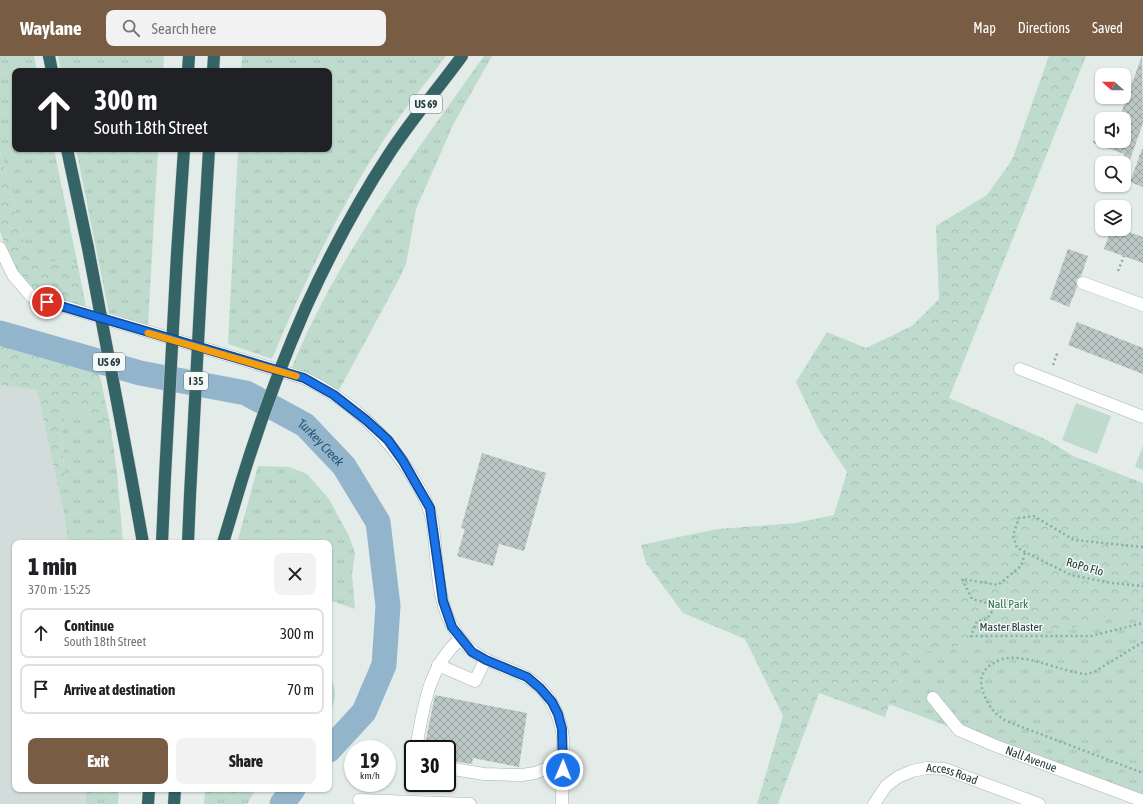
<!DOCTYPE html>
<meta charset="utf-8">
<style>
:root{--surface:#fff;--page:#f2f2f2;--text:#202124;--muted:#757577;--line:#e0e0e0;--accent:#795c44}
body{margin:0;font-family:"Asap Condensed",sans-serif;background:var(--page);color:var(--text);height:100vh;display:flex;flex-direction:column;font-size:15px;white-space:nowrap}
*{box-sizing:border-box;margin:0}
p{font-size:13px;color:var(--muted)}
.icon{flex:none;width:22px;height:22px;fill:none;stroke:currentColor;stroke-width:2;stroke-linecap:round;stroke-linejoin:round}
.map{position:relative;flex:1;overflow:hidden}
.side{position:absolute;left:12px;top:484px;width:320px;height:252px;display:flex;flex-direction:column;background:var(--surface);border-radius:8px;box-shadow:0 1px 3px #0004}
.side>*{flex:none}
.guide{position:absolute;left:12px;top:12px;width:320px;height:84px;border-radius:8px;box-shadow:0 1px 3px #0004;background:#202124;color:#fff;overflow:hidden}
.needle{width:26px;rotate:291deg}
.tools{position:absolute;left:1095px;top:12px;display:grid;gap:8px}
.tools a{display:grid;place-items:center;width:36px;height:36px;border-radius:8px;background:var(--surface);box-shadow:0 1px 3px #0004;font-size:20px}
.speed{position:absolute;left:344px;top:684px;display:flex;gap:8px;font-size:20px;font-weight:700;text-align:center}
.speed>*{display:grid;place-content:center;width:52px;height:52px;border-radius:50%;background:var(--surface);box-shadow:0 1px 3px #0004;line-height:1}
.speed small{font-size:10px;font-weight:400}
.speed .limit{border:2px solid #111;border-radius:6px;background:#fff;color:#111}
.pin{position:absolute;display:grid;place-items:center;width:34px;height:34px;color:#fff;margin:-17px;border:2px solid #fff;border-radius:50%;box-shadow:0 1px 4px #0007}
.me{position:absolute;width:44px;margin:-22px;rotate:1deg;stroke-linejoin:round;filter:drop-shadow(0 0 3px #0008)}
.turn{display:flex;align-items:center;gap:14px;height:84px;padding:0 16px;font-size:18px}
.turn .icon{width:52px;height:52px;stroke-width:2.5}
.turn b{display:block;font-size:28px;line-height:34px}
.round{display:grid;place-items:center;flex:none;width:42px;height:42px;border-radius:8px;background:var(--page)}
.overview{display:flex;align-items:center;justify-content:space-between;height:68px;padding:0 16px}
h1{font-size:24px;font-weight:800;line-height:30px}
.action{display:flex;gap:8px;margin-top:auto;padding:8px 16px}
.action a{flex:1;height:46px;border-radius:8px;background:var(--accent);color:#fff;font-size:16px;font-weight:800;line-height:46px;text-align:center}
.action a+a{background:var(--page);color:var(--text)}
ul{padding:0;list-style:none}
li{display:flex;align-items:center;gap:12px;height:50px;margin:0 8px 6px;padding:0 8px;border:2px solid var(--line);border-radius:8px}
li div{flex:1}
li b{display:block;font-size:15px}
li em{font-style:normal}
header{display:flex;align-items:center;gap:24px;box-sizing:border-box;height:56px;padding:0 20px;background:var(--accent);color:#fff}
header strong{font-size:19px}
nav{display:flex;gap:22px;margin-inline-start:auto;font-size:14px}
.search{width:280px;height:36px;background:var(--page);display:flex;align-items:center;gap:10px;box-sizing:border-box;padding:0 14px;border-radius:8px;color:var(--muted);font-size:15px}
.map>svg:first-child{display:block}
</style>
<header>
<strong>Waylane</strong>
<div class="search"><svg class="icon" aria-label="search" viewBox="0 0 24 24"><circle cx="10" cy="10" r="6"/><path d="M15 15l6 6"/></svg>Search here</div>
<nav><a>Map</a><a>Directions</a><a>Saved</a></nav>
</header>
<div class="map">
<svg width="1143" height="748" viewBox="0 0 1143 748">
<defs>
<pattern id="grass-tufts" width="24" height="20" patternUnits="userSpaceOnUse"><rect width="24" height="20" fill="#bfdbcd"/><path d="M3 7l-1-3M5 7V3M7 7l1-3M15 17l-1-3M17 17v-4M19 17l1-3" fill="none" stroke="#a4bdb1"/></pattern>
<pattern id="forest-crowns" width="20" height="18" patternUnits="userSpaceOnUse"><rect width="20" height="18" fill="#bfdbcd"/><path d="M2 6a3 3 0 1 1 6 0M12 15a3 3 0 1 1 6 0" fill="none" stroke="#a4bdb1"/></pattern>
<pattern id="building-cross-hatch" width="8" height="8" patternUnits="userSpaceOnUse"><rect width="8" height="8" fill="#bac7c4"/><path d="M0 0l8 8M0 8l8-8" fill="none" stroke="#97a3a0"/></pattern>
</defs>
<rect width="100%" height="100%" fill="#e4ecea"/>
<path fill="#d2dcda" d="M0,329L37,334L65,463L68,487H15V733H86V748H0Z"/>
<g fill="url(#grass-tufts)">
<path d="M0,0H34L37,15H15V93H54L78,210L66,205L51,206L42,204L32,198L24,188L0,94Z"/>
<path d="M58,0H164L163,15H61Z"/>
<path d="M242,0H446C426,27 403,54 385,82C340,151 303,228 272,303L228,288L238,93H329V15H241Z"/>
<path d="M484,0H492L453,69L416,153L406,208L399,223L338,336L292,311C339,197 413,100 484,0Z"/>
<path d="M76,93H158L148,269L109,257Z"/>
<path d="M939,348L1143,427V744L833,627Z"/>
<path d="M76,354L110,367L117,416L123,487H68L65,463L58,431L65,420L61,380L66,356Z"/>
<path d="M258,410L289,411L307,418L329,443L349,480L355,497L352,519L355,553L329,544V487H237Z"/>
<path d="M329,622C338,632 336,646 329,656Z"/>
<path d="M86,733H119L118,748H86Z"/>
<path d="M205,733H256L247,748H204Z"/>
</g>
<g fill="url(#forest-crowns)">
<path d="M1049,0H1086L949,342L1045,383L1110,422L1143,435V554L1117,557L1069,573L993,581L948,592L905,600L885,661L819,637L778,748H757L783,660L745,583L683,557L646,507L641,489L717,473L796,467L834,459L847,416L819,374L796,326L827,276L866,292L912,270L939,243L936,170L987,139L1012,104Z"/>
<path d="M0,94L24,188L32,198L42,204L51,206L66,205L78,210L86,251C72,247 57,244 44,239C20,229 7,198 0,175Z"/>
<path d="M0,289L99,316L110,367L76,354L66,356L61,380L65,420L58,431L37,334L0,329Z"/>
</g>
<g fill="#bfdbcd">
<path d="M1076,347L1111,360L1097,398L1062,384Z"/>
<path d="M1143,389V414L1135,411Z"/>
</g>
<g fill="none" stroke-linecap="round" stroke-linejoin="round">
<g stroke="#92b5cc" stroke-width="25">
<path id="s1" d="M0,277L140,317L246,337L305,369L344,410L378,466L388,550L384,609L364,656L329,694"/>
<path d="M282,748L293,733"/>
</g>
</g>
<g fill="url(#building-cross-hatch)">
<path d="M1142,0L1143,67L1126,115H1124V98L1093,87V85H1124V63H1119Z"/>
<path d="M1142,93H1143V131L1130,126Z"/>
<path d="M1111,173H1120L1143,181V207L1104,193Z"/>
<path d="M1068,193L1088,200L1081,220L1076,224L1077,231L1069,251L1050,243Z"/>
<path d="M1077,266L1143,292V318L1068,289Z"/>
<path d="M482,397L546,417L524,495L499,488L493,510L457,500L465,473L461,472Z"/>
<path d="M435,639L527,657L519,711L473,702L472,708L452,705V699L447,698V693H424Z"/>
</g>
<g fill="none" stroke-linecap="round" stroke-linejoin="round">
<g stroke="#a7b4b2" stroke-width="13">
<g id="minor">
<path d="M0,192L13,219L32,241L304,322C351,344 389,381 415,425C423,438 429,449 432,464C438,501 435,547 457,578C479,609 500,606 528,622C549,635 561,659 563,683L562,748"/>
<path d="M1083,227L1143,249"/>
<path d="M1020,313L1143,361"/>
<path d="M438,609L475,625L485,604"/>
<path id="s2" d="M933,642L959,674L996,690L1143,745"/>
<path d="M416,693C423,653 428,611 460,583"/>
<path d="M447,712L484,718L522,719L535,717L545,713L563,714"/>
<path d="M359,744L470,748"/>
<path id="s3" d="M874,748L886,730L898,721L912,715L927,712L945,713L1039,748"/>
</g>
</g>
<g stroke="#c2c8c8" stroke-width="13">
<g id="highway">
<path d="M49,0L52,15"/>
<path d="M188,15L189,0"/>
<path d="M213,15L214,0"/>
<path d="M67,93L88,192"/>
<path d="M177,198L184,93"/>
<path d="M202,212L209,93"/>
<path d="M306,251C330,198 357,147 389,98C411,64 438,33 462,0"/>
<path d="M131,420L143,487"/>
<path d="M162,487L165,420"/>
<path d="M188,487L190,439"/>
<path d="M223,487L240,430"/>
<path d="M148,748L149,733"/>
<path d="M174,748L175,733"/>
</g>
</g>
<g stroke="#88adaa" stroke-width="2.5" stroke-dasharray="2 3" stroke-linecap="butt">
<path d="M1118,215L1124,200"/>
<path d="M1053,309L1058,295"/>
<path d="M1143,491L1074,484L1034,460L1019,462L1013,479L1017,492L1071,519L1112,527L1143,530"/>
<path d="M1025,497L1021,510L998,529L962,523L972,543L991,548L993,554L987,563L977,565L971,580H1091L1143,567"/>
<path d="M1143,586L1094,616L1086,618C1061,616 1022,595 1000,604C980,612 977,625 986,643C991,653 996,659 1006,665L1143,717"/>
</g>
<use href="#minor" stroke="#fff" stroke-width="12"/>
<use href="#highway" stroke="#346466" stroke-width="12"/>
<g stroke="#c2c8c8" stroke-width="13" stroke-linecap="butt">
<g id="highway-bridge">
<path d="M88,192L131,420"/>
<path d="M165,420L177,198"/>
<path d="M240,430C259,368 280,310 306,251"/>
<path d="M190,439L202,212"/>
</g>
</g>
<use href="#highway-bridge" stroke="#346466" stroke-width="12"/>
</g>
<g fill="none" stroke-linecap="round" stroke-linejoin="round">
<g stroke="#114b97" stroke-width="10">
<path id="route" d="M47,246L304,322L334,339L366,364L388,384L403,405L430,452L443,545L452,571L472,596L486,604L527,621L540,632L552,646L558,658L562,673L563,714"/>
</g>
<use href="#route" stroke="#1a73e8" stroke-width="7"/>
<path stroke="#f59e0b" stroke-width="7" d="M148,277L296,320"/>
</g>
<g text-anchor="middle" stroke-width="3" stroke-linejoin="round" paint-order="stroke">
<g fill="#f4f9f8" stroke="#637574" stroke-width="1">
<rect x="410" y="39" width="32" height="18" rx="3"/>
<rect x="93" y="297" width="32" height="18" rx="3"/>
<rect x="184" y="316" width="24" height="18" rx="3"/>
</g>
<g font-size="11" font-weight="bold" fill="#253c3b">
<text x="426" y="52">US 69</text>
<text x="109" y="310">US 69</text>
<text x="196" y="329">I 35</text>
</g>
<g font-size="12" fill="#253c3b" stroke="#f4f9f8">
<text transform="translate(1085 511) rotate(16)" y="4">RoPo Flo</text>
<text x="1011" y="575">Master Blaster</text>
<text dy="4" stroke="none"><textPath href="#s2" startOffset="119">Nall Avenue</textPath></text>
<text dy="4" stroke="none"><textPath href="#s3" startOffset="93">Access Road</textPath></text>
</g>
<g font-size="12" fill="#336f59" stroke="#f4f9f8">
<text x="1008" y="552">Nall Park</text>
</g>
<g font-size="13" font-style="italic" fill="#255373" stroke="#f4f9f8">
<text dy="5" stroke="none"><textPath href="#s1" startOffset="344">Turkey Creek</textPath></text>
</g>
</g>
</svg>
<div class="tools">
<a><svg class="needle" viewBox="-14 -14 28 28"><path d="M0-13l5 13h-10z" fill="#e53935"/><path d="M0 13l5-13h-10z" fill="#757577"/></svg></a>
<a><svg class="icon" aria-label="sound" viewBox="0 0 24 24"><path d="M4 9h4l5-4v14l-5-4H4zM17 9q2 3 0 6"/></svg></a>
<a><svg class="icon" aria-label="search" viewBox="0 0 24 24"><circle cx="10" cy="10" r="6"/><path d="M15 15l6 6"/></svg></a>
<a><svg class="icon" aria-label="layers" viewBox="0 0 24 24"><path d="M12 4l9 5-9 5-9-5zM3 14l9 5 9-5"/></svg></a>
</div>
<div class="speed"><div>19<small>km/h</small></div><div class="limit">30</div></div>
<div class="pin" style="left:47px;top:246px;background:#d93025"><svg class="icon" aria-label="arrive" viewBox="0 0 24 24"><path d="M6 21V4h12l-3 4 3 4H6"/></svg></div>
<svg class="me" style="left:563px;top:714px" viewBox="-20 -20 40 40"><circle r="17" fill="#1a73e8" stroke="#fff" stroke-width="3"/><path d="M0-11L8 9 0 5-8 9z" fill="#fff"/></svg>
<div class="guide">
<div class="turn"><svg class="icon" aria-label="ahead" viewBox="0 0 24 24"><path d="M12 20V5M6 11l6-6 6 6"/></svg><div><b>300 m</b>South 18th Street</div></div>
</div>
<section class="side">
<div class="overview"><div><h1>1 min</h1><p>370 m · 15:25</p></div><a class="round"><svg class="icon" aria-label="close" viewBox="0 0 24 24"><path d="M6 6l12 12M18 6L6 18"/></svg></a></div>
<ul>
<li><svg class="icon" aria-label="ahead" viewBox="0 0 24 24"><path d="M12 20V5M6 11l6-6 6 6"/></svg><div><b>Continue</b><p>South 18th Street</p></div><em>300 m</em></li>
<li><svg class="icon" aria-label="arrive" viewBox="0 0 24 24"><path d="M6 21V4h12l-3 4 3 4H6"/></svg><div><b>Arrive at destination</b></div><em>70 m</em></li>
</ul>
<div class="action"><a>Exit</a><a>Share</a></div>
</section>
</div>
